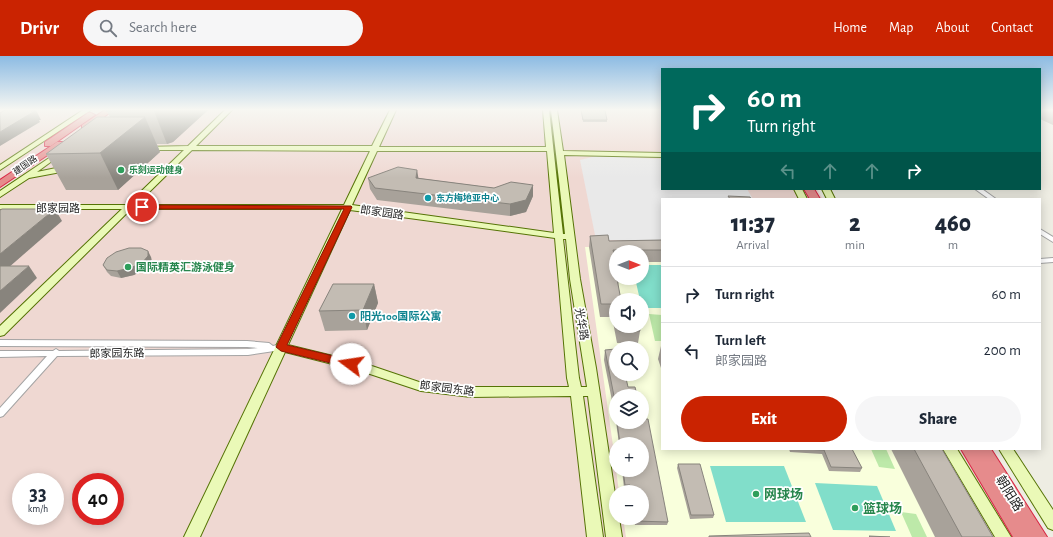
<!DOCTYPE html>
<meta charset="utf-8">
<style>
:root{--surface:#fff;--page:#f6f6f7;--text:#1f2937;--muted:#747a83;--line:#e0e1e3;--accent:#ca2301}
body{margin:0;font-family:"Alegreya Sans","Noto Sans SC",sans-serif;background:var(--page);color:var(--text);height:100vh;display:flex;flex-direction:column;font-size:15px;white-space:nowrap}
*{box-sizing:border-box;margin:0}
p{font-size:13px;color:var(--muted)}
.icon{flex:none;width:22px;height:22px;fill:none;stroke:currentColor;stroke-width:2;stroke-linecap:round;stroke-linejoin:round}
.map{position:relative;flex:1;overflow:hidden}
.panel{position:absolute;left:661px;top:142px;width:380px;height:252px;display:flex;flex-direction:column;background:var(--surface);border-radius:0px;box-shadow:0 2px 10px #0003}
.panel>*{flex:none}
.top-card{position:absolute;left:661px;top:12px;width:380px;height:122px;border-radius:0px;box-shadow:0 2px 10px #0003;background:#00695c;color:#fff;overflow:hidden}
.needle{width:26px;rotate:90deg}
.buttons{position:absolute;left:609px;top:189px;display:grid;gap:8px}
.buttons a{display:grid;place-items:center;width:40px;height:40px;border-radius:50%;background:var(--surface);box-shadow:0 2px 10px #0003;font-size:20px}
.speed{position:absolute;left:12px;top:417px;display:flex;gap:8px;font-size:20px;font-weight:700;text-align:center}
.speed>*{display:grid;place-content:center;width:52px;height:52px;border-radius:50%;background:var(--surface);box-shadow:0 2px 10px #0003;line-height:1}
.speed small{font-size:10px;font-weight:400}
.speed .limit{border:6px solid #d22;background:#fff;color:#111}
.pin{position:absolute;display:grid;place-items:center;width:34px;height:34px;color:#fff;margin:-17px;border:2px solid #fff;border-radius:50%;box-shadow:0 1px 4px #0007}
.me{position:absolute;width:44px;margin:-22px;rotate:284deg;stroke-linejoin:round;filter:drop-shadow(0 0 3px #0008)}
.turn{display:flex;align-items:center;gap:14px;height:84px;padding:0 20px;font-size:18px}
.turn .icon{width:52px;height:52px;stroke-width:2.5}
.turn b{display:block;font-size:28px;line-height:34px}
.lanes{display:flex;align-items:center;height:38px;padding:0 20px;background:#0003;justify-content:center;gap:20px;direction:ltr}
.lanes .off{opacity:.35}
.eta{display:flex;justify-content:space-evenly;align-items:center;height:68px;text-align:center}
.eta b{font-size:24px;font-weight:800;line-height:28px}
.cta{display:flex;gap:8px;margin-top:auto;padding:8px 20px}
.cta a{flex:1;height:46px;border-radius:24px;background:var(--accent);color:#fff;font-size:16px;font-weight:800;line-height:46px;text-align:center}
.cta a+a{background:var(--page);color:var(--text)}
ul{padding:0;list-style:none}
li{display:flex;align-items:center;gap:12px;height:56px;padding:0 20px;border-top:1px solid var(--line)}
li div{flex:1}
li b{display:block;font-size:15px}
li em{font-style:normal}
header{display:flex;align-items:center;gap:24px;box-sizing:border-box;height:56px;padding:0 20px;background:var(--accent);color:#fff}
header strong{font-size:19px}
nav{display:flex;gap:22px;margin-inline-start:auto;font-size:14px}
.search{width:280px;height:36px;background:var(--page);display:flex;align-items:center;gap:10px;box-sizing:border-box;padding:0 14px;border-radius:22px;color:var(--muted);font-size:15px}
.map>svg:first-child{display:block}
</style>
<header>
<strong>Drivr</strong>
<div class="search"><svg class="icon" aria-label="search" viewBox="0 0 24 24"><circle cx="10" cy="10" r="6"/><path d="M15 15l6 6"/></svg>Search here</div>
<nav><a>Home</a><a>Map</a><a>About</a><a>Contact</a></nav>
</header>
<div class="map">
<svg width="1053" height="481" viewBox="0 0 1053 481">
<rect width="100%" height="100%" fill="#eeede3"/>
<path fill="#efd8d2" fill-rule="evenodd" d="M0,54H662V133H817L823,143H662V393H973L1025,481H0ZM616,196H642V222H616ZM616,244H642V270H616ZM616,292H642V318H616ZM616,340H642V366H616ZM616,388H642V414H616ZM21,426H55V460H21ZM81,426H115V460H81ZM616,436H642V462H616Z"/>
<path fill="#f9ffdc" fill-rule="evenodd" d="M662,190V393H922L970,481H626L623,462H642V436H619L616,414H642V388H616V411L585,191ZM616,196H642V222H616ZM616,244H642V270H616ZM616,292H642V318H616ZM616,340H642V366H616Z"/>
<g fill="#bde9a9">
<path d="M649,258L662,259V285H655Z"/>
<path d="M871,393H886L895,413L879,411Z"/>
<path d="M901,456L916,458L927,481H912Z"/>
</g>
<g fill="#81deca">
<path d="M642,209H662V252H642V244H640L635,222H642Z"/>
<path d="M710,410H784L806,466H726Z"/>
<path d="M815,427L877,430L896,475L833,474Z"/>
</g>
<path fill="#e9e9e9" d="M596,100L662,103V133H747L753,143H662V184H596L580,104Z"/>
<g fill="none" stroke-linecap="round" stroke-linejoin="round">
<g stroke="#a4a4a4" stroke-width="2">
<g id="street">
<path d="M975,133H982L996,143H989Z"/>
<path d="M1040,173L1053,181V186L1040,178Z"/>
<path d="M1053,202V206L1040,207V203Z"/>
<path d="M0,284L247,285L269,287L273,290L281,288L284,289L285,291L284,293L281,294L248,299L57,300L3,360L0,361V352L47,300L0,301V295H53L56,293L59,295L248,293L258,292L247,291L0,290Z"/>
</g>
</g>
<g stroke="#557305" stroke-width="2">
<g id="secondary">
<path d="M83,54H91L0,114V109Z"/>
<path d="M225,54H232L196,90H372L390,54H396L379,91H546L543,54H549L563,178H565L551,54H557L563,95L662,97V101L564,99L580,223L596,312L616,445V462H619L622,481H606L588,340H583L603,481H587L571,340L471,341L421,335L364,316L285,296L200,481H184L342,153H131L4,279L0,280V270L122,153H0V149H127L184,94H145L142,92L143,91L188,90ZM192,94L370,95L344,149H136ZM377,95H547L554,177L352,149ZM350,154L555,182L567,322L569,331H471L422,327L366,308L288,289ZM563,183H566L570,223L587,331H581L579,322Z"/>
<path d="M61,94L64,96L63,97L37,116L56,112L63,105H69V109L61,116L29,122L0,141V135Z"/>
<path d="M794,133H802L807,143H799Z"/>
<path d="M822,133H830L835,143H827Z"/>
<path d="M943,393H957L1011,481H995Z"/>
<path d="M999,393H1013L1053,454V474L1048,472Z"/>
</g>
</g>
<g stroke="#d82543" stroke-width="2">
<g id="highway">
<path d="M105,54H113L88,73H82V69Z"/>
<path d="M88,57H91L95,59L51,90H45V86Z"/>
<path d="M57,86H63L64,88L0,131V124Z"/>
<path d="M804,133H814L820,143H810Z"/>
<path d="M961,393H991L1047,481H1013Z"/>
</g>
</g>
<use href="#street" fill="#fff" fill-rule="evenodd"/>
<use href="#secondary" fill="#eaf9b7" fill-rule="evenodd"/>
<use href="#highway" fill="#e68b8c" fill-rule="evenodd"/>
</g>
<g fill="#a8a29a">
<path d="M106,54H208L173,86L167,88H157L160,96L118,134H66L46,98L110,61Z"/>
<path d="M581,54L607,64V66H583Z"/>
<path d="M1040,54H1053V69L1040,63Z"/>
<path d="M368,122H418L494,132L533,129V140L526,156L510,160L377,144L370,133Z"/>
<path d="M590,180L609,185L662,184V206H642V196H616V222L619,223L616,244V270H639L640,275L638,287H617L612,261H600L589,191Z"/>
<path d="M151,201L152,207L145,213L134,219L121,222L111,220L107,216L103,209Z"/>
<path d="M374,228L378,247L367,274L325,275L319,255Z"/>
<path d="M662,289V315L658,303L661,290Z"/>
<path d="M605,294L628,331L637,339L636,340H616V350H613L604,304Z"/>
<path d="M616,365V366H642L668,466L667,469H635L634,462H642V436H630L629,432H624L622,414H642V388H619L616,366Z"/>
<path d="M789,393H852L862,412L860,416L829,415L822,398L790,396Z"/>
<path d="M891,393H942L993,481H935Z"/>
<path d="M678,408L714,459L713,462L690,463L677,412Z"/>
</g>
<g fill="#88847d">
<path d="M33,54H36L41,64H39L40,66L0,90V76Z"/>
<path d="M154,54H208L173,86L167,88L154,55Z"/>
<path d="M145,61L160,96L118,134L100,97Z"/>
<path d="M417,114L419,125L416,122Z"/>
<path d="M533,129V140L526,156L510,160V148Z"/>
<path d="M55,153L62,165L0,219V198Z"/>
<path d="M148,195L151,201L152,207L145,213L134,219L121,222L117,215Z"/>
<path d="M29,210L37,222L0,257V235Z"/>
<path d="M374,228L378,247L367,274L363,254Z"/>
</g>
<g fill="#c3bcb3" stroke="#88847d">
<path d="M5,54H33L31,55H35L0,76V57Z"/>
<path d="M107,54H154L106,55Z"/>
<path d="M581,54H605L607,64H583Z"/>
<path d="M97,61H145L100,97L46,98Z"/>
<path d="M398,111L417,114L416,122L494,132L511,126L533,129L526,144L510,148L375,132L368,122Z"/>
<path d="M728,140L750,141L751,143H730Z"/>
<path d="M2,153H55L0,198V154Z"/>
<path d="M608,179L609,185L662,184V194H613L616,206V222H619V223H617L621,244H616V260L614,248H601L590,180Z"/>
<path d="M129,192H141L148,195V200L142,207L130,212L117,215L107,214L103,209L107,202L116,196Z"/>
<path d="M0,210H29L0,235Z"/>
<path d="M333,228H374L363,254L319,255Z"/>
<path d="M618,270H639L640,275H619Z"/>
<path d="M616,293V318H625L628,331H635L637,339L614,340L605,294Z"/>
<path d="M642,363H648L668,466L635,465V462H642V436H631L630,429H625L623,414H642V388H620L617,366H642Z"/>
<path d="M804,393H852L862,412L831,411L824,394Z"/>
<path d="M914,393H942L993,481H962Z"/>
<path d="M678,408H700L714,459H691Z"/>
<path d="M809,477L811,481H709V480Z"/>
<path d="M869,480L890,481H870Z"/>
</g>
<linearGradient id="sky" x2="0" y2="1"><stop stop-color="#8cbbe3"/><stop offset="0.44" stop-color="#f7f7f2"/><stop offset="1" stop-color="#f7f7f2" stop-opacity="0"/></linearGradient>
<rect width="1053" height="122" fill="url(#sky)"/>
<path fill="#ca2301" stroke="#831701" d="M142,149L351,150L352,151L287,289L355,305L357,308L355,311L351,312L281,295L276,291L344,153H139L138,151Z"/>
<g fill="#2e9e5b" stroke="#fff" stroke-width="1.5">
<circle cx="121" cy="114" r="4"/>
<circle cx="128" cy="211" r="4"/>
<circle cx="756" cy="438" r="4"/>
<circle cx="855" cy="452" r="4"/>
</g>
<g fill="#0f9aa8" stroke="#fff" stroke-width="1.5">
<circle cx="428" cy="142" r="4"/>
<circle cx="352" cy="260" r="4"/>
</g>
<g text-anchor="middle" stroke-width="3.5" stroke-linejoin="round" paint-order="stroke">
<g font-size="9" fill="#1d1d1d" stroke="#fff">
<text transform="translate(25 109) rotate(-35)" y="3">建国路</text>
</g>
<g font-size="9" font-weight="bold" fill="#27864d" stroke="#fff" text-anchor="start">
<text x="129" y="117">乐刻运动健身</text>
</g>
<g font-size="9" font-weight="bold" fill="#0d838f" stroke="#fff" text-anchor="start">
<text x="436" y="145">东方梅地亚中心</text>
</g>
<g font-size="11" fill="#1d1d1d" stroke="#fff">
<text x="58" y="156">郎家园路</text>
<text transform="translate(382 156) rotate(8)" y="4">郎家园路</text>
<text transform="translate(582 268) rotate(80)" y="4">光华路</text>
<text transform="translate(117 297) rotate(-1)" y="4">郎家园东路</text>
<text transform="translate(447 332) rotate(7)" y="4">郎家园东路</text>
</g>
<g font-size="11" font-weight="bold" fill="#27864d" stroke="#fff" text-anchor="start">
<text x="136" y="215">国际精英汇游泳健身</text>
</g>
<g font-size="11" font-weight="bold" fill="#0d838f" stroke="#fff" text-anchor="start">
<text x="360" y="264">阳光100国际公寓</text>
</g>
<g font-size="13" fill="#1d1d1d" stroke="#fff">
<text transform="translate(1010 437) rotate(58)" y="5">朝阳路</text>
</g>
<g font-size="13" font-weight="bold" fill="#27864d" stroke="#fff" text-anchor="start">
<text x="764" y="443">网球场</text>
<text x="863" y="457">篮球场</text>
</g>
</g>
</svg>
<div class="buttons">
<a><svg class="needle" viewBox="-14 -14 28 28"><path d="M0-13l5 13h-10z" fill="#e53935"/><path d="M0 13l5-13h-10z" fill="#747a83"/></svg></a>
<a><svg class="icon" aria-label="sound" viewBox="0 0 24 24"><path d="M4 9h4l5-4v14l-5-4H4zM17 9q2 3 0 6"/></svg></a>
<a><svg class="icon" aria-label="search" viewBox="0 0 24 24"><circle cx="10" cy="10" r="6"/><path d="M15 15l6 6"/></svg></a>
<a><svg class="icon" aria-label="layers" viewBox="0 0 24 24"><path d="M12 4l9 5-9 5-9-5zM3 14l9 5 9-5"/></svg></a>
<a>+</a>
<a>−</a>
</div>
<div class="speed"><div>33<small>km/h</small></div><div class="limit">40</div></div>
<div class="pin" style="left:142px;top:151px;background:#d93025"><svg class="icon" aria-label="arrive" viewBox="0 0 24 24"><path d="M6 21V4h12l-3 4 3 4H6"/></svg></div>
<svg class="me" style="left:351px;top:308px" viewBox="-20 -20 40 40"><circle r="19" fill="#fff"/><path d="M0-13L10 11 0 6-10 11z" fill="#ca2301"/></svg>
<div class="top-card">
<div class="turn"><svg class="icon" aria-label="right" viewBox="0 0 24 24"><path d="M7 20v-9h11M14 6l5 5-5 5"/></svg><div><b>60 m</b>Turn right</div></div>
<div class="lanes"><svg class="icon off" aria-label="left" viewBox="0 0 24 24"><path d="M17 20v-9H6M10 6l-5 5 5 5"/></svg><svg class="icon off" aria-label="ahead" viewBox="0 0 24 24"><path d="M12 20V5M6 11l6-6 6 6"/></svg><svg class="icon off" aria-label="ahead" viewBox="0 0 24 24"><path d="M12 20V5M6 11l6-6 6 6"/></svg><svg class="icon" aria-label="right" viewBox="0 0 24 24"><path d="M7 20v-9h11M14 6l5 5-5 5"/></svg></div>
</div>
<section class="panel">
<div class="eta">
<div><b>11:37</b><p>Arrival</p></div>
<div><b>2</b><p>min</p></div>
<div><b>460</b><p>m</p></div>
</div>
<ul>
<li><svg class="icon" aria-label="right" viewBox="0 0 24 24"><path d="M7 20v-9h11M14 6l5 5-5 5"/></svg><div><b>Turn right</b></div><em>60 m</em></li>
<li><svg class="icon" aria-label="left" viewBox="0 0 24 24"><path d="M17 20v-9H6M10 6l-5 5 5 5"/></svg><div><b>Turn left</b><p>郎家园路</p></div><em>200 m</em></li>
</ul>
<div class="cta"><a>Exit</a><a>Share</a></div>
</section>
</div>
